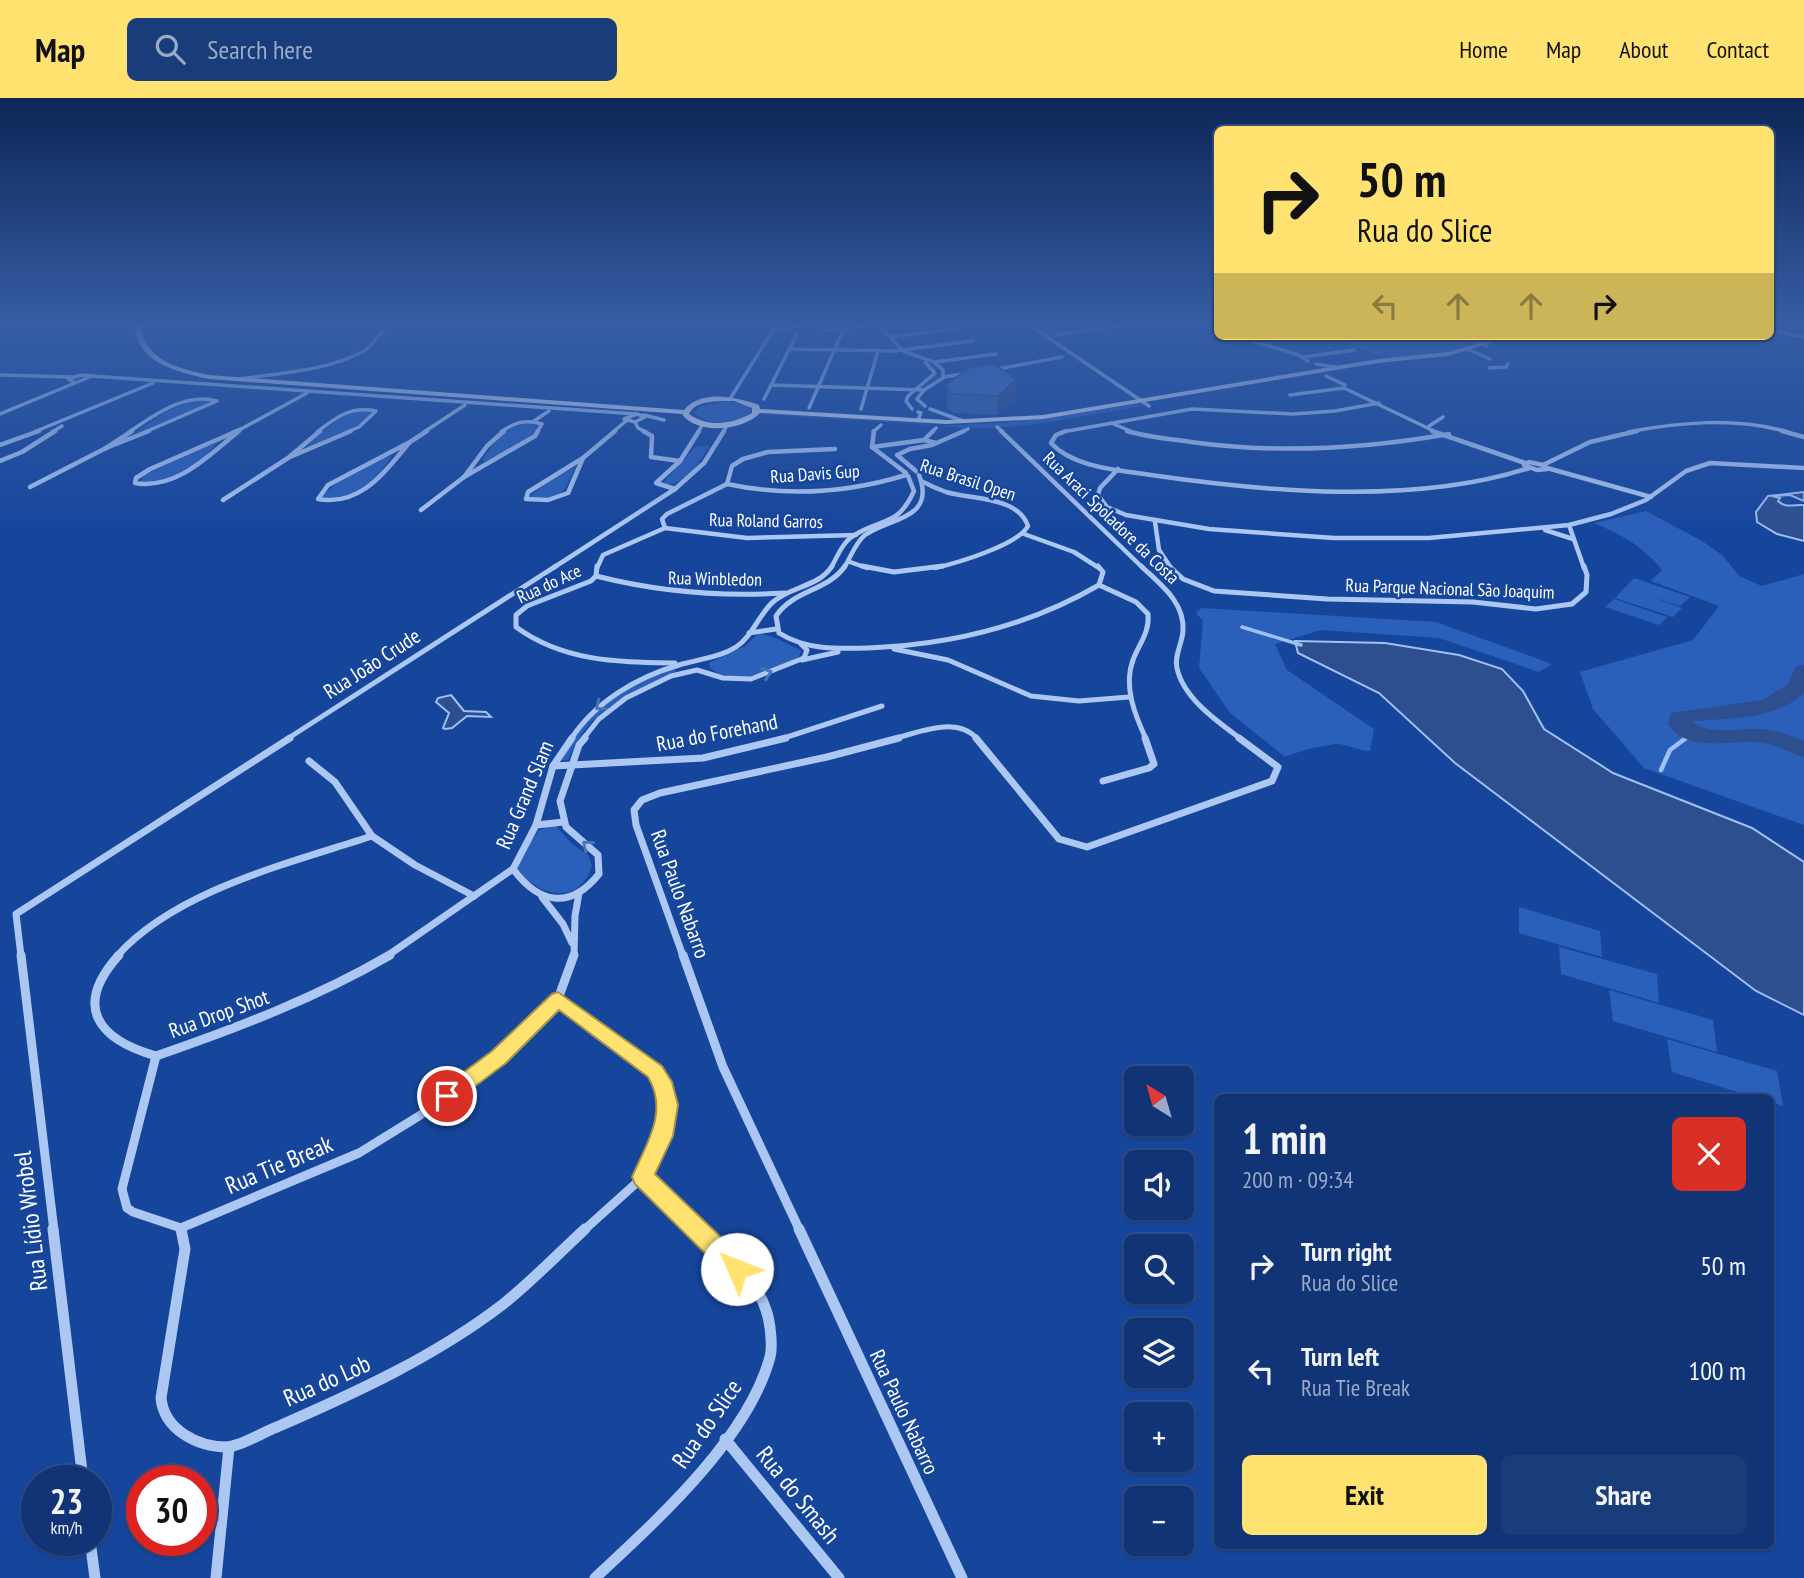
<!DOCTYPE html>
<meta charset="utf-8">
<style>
:root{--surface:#103475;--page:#193c7a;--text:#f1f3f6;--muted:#9caac5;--line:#304f87;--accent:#ffe26f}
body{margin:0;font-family:"PT Sans Narrow",sans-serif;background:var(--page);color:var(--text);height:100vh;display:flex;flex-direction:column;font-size:26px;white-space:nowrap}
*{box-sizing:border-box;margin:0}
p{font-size:23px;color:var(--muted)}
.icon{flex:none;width:38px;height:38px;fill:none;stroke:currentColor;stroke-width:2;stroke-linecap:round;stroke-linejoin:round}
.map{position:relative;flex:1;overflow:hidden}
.drawer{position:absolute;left:1214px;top:996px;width:560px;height:455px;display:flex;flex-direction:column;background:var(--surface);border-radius:10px;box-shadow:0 2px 5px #0004,0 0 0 2px var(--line)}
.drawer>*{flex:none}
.hud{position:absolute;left:1214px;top:28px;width:560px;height:214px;border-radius:10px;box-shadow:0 2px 5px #0004,0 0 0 2px var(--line);background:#ffe26f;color:#111;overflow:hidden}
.needle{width:46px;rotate:323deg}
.tools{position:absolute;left:1124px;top:968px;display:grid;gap:14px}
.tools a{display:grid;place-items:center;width:70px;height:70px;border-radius:10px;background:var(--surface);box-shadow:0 2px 5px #0004,0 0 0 2px var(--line);font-size:35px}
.speed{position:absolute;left:21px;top:1367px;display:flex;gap:14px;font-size:35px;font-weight:700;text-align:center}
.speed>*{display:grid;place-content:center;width:91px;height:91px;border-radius:50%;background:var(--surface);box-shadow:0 2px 5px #0004,0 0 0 2px var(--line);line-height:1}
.speed small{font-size:18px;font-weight:400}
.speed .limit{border:10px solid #d22;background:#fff;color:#111}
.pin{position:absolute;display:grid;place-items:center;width:60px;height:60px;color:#fff;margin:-30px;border:4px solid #fff;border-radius:50%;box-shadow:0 2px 7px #0007}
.me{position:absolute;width:77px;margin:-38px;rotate:314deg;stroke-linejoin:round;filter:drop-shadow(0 0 5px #0008)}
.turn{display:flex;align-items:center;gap:24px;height:147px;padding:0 28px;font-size:32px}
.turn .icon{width:91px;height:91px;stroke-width:2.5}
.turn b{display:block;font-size:49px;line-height:60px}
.lanes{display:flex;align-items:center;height:66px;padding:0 28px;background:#0003;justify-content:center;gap:35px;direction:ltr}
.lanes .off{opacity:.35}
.round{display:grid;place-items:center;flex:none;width:74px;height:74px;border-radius:10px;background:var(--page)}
.summary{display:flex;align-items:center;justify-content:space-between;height:119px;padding:0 28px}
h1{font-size:42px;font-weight:800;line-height:52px}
.button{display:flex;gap:14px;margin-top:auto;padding:14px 28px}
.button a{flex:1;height:80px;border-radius:10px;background:var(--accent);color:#111;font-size:28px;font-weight:800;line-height:80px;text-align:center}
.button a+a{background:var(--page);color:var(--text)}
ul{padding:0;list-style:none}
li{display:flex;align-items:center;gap:21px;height:105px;padding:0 28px}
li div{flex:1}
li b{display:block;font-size:26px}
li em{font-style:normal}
header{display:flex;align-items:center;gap:42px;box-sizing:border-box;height:98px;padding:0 35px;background:var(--accent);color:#111}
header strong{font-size:33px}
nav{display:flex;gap:38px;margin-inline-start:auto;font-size:24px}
.search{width:490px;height:63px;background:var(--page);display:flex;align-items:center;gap:18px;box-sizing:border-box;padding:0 24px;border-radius:10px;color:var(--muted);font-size:26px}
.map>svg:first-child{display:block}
</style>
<header>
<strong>Map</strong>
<div class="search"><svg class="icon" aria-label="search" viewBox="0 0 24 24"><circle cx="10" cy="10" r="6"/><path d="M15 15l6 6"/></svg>Search here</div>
<nav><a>Home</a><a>Map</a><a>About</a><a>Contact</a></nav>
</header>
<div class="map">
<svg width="1804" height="1480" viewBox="0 0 1804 1480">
<rect width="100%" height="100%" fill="#16469c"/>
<g fill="#2a5fba">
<path d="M1333,238H1457L1470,245C1455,255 1397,263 1379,258C1363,253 1348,245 1333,238Z"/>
<path d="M195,301H211V305L133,336L166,314Z"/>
<path d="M724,303L748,307L752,313C740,326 707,329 694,315L700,309Z"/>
<path d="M1138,306L1143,308C1084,317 1002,337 943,328L1025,323Z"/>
<path d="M362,313L373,315L356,328L307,349C321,331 340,317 362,313Z"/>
<path d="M763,315L930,326L932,327L760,316Z"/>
<path d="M532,325L538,327C531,345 503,354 486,363L482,362C495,344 508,326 532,325Z"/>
<path d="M217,345C200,366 169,387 141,384L143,377L167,364Z"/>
<path d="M709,347C701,363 684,390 662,386L695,349Z"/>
<path d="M386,359H391C372,386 356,402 321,399L340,382Z"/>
<path d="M576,369C563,393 563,408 529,399L551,381Z"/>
<path d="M1646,413L1702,443L1722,457L1739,478L1762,488L1804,476V727L1644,670L1593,611L1580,574L1693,542L1719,508L1651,483L1662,472C1643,448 1622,437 1594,425Z"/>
<path d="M1634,480L1690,499L1680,508L1649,498L1682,510L1673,519L1615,500Z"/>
<path d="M1614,501L1667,519L1659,527L1605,509Z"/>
<path d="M1201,510L1436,524L1552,566L1539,574L1439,540L1321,532L1275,546L1287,572L1374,631L1370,653C1359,653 1344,645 1335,646C1317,649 1302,652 1285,659L1230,615L1199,570L1203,523L1196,515Z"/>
<path d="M758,536C774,536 786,547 801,552L799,559C773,572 736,591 710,570L709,565L745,548Z"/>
<path d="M673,571L677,573C634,593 586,612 569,661L561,663C568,651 575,636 584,626C608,600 640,583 673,571Z"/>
<path d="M555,727L572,746L588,757L592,768C578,810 538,797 515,771L516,765L539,732Z"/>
<path d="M1519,809L1600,833L1602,859L1519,835Z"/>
<path d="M1559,849L1657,876L1659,905L1561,876Z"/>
<path d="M1609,892L1713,922L1717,954L1613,923Z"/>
<path d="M1667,941L1777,973L1783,1008L1771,1004V999H1754L1672,974Z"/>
</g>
<g fill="#2d4f90" stroke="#a0c0f5" stroke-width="2">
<path d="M1804,394V403L1790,397L1772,398L1780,400L1778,403C1786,411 1795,406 1804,407V443L1777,436L1757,424L1756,414L1768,398Z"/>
<path d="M1295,543L1385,545L1459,557L1502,571L1523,593L1544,631L1613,675L1752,730L1804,764V917L1756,893L1455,665L1379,595L1298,555Z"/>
<path d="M451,597L464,613L486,614L491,619L467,618L452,630L445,631L443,630L449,615L436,604L438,600Z"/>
</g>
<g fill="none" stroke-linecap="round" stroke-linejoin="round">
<g stroke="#a0c0f5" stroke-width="3.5">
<path d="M1242,529L1301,547"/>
<path d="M1684,641L1691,636"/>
</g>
<path stroke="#a0c0f5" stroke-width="4.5" d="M1661,672L1670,652L1686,640"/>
<path fill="#2d4f90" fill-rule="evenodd" d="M1804,567V595C1774,623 1730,619 1692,624C1713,638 1738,629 1762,631C1777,632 1791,638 1804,643V659C1791,656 1780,648 1768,646C1736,638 1690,659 1668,626L1671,615L1762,602L1787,587L1796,568Z"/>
<path stroke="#3962ab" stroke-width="3.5" stroke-dasharray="3.5 2" stroke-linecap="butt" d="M1305,264L1312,267"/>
<g stroke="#adc7f3" stroke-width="3.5">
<path d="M1028,226L1149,308"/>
<path d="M1206,226L1218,231"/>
<path d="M1771,232L1804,239"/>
<path d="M823,233L878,226"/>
<path d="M1056,237L1132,226"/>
<path d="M1235,238L1299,257L1308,263"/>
<path d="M1459,238L1487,248"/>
<path d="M890,239L960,230"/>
<path d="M789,251L893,253L973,243"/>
<path d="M1467,251L1490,261"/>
<path d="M1303,259L1355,252"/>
<path d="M935,264L996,256"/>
<path d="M1316,266L1336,269"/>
<path d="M1489,270L1506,269L1508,266"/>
<path d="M992,272L1062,259"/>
<path d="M0,277L73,279"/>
<path d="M92,278L637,316"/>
<path d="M1326,278L1345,287"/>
<path d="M943,279L970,275"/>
<path d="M239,281C279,275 327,273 364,253C372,248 380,234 391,226"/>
<path d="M771,287L924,292L943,280V272L934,264L903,253L878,226"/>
<path d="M924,292L917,301L925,308"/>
<path d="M1290,297L1344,290L1436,334"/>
<path d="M730,301L773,232L810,226"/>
<path d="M764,301L797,236"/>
<path d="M809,310L844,230"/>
<path d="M861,311L878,253"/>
<path d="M912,311L906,303L908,298L935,275L925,264"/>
<path d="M930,311L963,323"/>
<path d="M918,314L921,315L918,322"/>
<path d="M0,316L92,278L81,277L68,281L74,284"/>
<path d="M637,316L645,319L635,324L624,321Z"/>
<path d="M644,317L664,322"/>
<path d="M534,323L549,313"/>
<path d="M635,324L638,330L646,334"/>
<path d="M1111,325L1133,334"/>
<path d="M1429,328L1443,319"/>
<path d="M997,329L1003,334"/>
<path d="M241,331L307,295"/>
<path d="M34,334L153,285"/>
<path d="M52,334L62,328"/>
<path d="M129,334C155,317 185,294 217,303L145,334"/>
<path d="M233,334L241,331"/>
<path d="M237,334L241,331"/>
<path d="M317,334C336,319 351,308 376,313L359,329L347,334"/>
<path d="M424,334L465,307"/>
<path d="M501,334C515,324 526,321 542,326L537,334"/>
<path d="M613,334L626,323"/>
<path d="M698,334L703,326"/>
<path d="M723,334L728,326"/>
<path d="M873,334L881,327"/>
<path d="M932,334L936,330"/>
<path d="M961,334L968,331"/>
<path d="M1062,334L1192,311L1293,316L1335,313L1379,305"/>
<path d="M1628,334C1680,324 1736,319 1788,334"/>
</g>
<g stroke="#adc7f3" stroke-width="4.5">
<path d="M237,333L150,371L136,380L135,385C177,392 209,357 239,333"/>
<path d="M643,333L652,338L651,359L680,363"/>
<path d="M1001,333L1143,470"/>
<path d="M1066,333L1056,337L1051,345C1074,370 1119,372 1151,377C1268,394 1416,407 1529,370"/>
<path d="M1127,333C1147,339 1170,341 1191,344C1277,356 1363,351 1449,336"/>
<path d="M1432,333L1525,365"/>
<path d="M1782,333L1804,339"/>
<path d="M924,342L933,333"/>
<path d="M410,344C385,373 361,409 318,401L328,387Z"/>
<path d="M410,344L427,333"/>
<path d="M0,347L39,333"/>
<path d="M872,349L924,342L936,345"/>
<path d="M872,349L906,375"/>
<path d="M872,349L874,333"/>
<path d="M106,350L132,333"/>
<path d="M106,350L149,333"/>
<path d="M835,351L768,354L743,361L732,368L727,386C788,399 847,395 906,377"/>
<path d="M290,359L351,333"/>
<path d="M583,360L568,395L548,402L526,401L528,394Z"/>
<path d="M583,360L615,333"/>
<path d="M0,363L22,354L55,333"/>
<path d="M1529,364L1543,367L1547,371L1537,372L1524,367Z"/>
<path d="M1543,367L1590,344L1637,333"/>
<path d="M1547,370L1651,399"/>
<path d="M1118,371L1100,390L1098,397L1107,409L1126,417L1209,431L1334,440H1429L1569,427L1611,416L1646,402L1686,373L1710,365L1804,370"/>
<path d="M916,373L897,357L910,351L932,347L964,333"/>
<path d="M464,379L487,348L504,333"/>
<path d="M464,379L535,338L538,333"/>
<path d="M921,383C929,387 938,391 946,394C972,402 1018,398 1028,428C1018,447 957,465 935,470"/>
<path d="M727,386L667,416L662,421L665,430L747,440L856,437"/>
<path d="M30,389L106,350"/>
<path d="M675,391L656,385L680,363L699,333"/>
<path d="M223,402L288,360L320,333"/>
<path d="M421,412L464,379"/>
<path d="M1155,424L1159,452L1171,470"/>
<path d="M1569,427L1584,470"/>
<path d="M1545,432L1573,441"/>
<path d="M1024,436L1074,454L1099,470"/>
<path d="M850,464L867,470"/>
<path d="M553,470L675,391L704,365L724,333"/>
<path d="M597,470L603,457L665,430"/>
<path d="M831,470C837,459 843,444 853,438C882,419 897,430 914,393L908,378"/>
<path d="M844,470C851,459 855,445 865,437C891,419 936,421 919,377"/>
</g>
<g stroke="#adc7f3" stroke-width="5">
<path d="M597,468L596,478C659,494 720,499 785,495"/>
<path d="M845,468C828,493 793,492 776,518L779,535C806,552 837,551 868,550C950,547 1027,529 1099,487L1103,474L1098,468"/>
<path d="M862,468L894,474L943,468"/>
<path d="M1141,468C1160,486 1185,504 1183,533C1182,546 1174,558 1177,570C1183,600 1218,624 1241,641"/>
<path d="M1169,468L1183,481L1214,493L1327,501L1473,504L1536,511L1572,506L1586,494L1587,477L1584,468"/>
<path d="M596,478L591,483L527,508L516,517V529C564,564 618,564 675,565"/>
<path d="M1099,487L1136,504L1148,516C1150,534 1139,546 1133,562C1123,588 1135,617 1146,641"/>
<path d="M749,535L776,531"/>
<path d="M894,551L948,562L1031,598L1079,603L1129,599"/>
<path d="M802,562L838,554"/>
<path d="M287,641L556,468"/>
<path d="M571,641C595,604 637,579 679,567C698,561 719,560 736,549C752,539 759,516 773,504C791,488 819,489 832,468"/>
<path d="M583,641L599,621L626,600L671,578L697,572L723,580L751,581L804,560L807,552L801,546"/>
<path d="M781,641L882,608"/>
<path d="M893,641C917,635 957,617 977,641"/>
</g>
<g stroke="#adc7f3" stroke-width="7">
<path d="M976,640L1059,741L1087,749L1272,683L1278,669L1239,640"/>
<path d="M309,663L335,684L372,738L415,767L474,798"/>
<path d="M553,668L703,660L786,640"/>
<path d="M1103,683L1149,670L1154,666L1145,640"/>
<path d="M536,727L564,724"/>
<path d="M513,771C539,806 570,812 599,776L598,757L566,729L560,703L579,647L585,640"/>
<path d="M542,799L563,826L572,845"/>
<path d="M21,858L16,816L290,640"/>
<path d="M117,858C176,792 290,765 372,738"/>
<path d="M387,858L513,771L536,727L553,668L572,640"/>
<path d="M574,858L575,818L579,795"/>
<path d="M683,858L636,727L634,712L642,702L660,695L827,659L899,640"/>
</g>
<g stroke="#adc7f3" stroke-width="9">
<path d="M21,857L54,1133"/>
<path d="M119,857C73,908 97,941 156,958C237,930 316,900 390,857"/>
<path d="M574,857L558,901L655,974C676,1015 662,1041 643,1079L699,1133"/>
<path d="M683,857L723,969L800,1133"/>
<path d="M156,958L122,1091L127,1110L133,1114L181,1130L359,1055L419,1018L499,959L558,901"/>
<path d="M181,1130L182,1133"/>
<path d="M583,1133L643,1079"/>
</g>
<g stroke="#adc7f3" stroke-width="11">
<path d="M53,1131L83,1382"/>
<path d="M181,1131L185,1151L161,1300C164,1332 198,1349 227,1349C242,1348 263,1334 277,1329C355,1295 434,1259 502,1207C531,1184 558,1156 585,1131"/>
<path d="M799,1131L962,1480"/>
<path d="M725,1341L839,1480"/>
<path d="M90,1442L95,1480"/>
<path d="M216,1480L229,1349"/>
<path d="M595,1480C655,1424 748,1341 770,1259C773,1248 770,1223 766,1212C756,1179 721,1155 697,1131"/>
</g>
<path fill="#dce8fc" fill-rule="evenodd" d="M135,226H141C142,262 180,271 209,277L684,312C702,291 736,299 759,307L760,311L946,322L1043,317L1378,261L1448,254L1504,238H1514L1448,258L1378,265L1043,321L946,326L760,315C743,333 696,337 682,316L209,281C178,274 135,265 135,226ZM721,303H734L752,310V315C733,326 708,330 689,316C695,304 709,304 721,303Z"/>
</g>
<path fill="#365fa8" d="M1017,281L1016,299L997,317L954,315L948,311L947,305V286Z"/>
<path fill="#2c4e88" d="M1017,281L1016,299L997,317L998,298Z"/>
<path fill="#3f6fc3" stroke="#2c4e88" stroke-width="2" d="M993,266L1017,281L998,298L955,296L948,293L947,286L971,269Z"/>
<defs><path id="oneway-chevron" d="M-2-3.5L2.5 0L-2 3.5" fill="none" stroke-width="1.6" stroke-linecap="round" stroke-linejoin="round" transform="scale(1.75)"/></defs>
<g stroke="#4b73ba">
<use href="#oneway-chevron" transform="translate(767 575) rotate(-19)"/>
<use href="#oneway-chevron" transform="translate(600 608) rotate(141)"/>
<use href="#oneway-chevron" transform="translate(587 747) rotate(-140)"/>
</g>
<linearGradient id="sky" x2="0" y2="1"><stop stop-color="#0c2656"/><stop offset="0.52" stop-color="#365da4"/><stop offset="1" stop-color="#365da4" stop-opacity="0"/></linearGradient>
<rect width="1804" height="434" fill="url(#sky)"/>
<path fill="#ffe26f" stroke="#a69348" stroke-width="2" d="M558,894L662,968L672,984L678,1007L673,1038L655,1076L745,1162L749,1171L745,1179L737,1182L729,1179L635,1086L632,1079C646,1046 669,1014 648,979L559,912L506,965L454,1004L447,1007L440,1004L437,998L440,992L492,953L552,896Z"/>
<g text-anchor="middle" stroke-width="5" stroke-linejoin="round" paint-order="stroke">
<g font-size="18" fill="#fff" stroke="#16469c">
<text transform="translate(815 376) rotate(-4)" y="6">Rua Davis Gup</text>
<text transform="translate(968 382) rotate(18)" y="6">Rua Brasil Open</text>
<text transform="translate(1111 420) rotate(44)" y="6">Rua Araci Spoladore da Costa</text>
<text transform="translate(766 423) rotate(1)" y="6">Rua Roland Garros</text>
<text transform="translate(715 481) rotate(1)" y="6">Rua Winbledon</text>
<text transform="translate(549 486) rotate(-25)" y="6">Rua do Ace</text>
<text transform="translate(1450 491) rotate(2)" y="6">Rua Parque Nacional São Joaquim</text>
</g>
<g font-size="21" fill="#fff" stroke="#16469c">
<text transform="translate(372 566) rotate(-33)" y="7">Rua João Crude</text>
<text transform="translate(717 635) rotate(-11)" y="7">Rua do Forehand</text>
<text transform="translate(525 697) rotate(-67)" y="7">Rua Grand Slam</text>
<text transform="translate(680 796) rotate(70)" y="7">Rua Paulo Nabarro</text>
<text transform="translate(219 916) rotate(-20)" y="7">Rua Drop Shot</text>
<text transform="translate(904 1314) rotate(65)" y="7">Rua Paulo Nabarro</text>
</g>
<g font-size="24" fill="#fff" stroke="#16469c">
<text transform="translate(279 1067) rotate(-23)" y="8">Rua Tie Break</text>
<text transform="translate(31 1123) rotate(-97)" y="8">Rua Lídio Wrobel</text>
<text transform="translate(327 1283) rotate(-24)" y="8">Rua do Lob</text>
<text transform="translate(707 1326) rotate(-55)" y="8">Rua do Slice</text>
<text transform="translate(798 1397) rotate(51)" y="8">Rua do Smash</text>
</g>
</g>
</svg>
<div class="tools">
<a><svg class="needle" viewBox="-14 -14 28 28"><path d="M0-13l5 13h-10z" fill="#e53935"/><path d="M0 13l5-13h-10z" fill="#9caac5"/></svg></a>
<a><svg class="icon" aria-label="sound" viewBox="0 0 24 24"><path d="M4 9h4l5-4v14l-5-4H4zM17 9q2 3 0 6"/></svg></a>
<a><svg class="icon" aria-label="search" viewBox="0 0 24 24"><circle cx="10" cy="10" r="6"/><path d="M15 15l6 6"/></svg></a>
<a><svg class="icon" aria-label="layers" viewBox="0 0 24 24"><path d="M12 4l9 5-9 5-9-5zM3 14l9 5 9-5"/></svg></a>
<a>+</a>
<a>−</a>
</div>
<div class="speed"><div>23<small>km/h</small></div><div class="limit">30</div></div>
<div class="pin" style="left:447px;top:998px;background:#d93025"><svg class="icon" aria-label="arrive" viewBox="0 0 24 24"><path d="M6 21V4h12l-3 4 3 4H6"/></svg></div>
<svg class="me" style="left:737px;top:1171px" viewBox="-20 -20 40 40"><circle r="19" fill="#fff"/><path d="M0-13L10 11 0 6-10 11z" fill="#ffe26f"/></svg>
<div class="hud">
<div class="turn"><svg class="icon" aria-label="right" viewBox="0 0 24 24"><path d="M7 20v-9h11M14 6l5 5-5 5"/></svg><div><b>50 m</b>Rua do Slice</div></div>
<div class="lanes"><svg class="icon off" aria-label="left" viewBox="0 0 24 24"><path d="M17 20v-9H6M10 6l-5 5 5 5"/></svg><svg class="icon off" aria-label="ahead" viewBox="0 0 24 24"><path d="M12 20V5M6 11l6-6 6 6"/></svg><svg class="icon off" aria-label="ahead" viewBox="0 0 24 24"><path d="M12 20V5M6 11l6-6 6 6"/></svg><svg class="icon" aria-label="right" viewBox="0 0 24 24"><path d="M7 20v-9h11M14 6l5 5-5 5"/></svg></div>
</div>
<section class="drawer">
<div class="summary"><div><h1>1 min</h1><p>200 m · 09:34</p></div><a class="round" style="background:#d93025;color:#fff"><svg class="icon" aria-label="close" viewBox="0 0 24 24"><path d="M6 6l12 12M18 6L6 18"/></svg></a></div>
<ul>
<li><svg class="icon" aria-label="right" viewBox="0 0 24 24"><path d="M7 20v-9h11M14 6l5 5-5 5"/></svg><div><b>Turn right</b><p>Rua do Slice</p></div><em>50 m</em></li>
<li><svg class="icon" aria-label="left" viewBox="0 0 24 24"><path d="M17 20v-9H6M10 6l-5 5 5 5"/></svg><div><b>Turn left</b><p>Rua Tie Break</p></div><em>100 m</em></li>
</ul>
<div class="button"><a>Exit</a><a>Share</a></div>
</section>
</div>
